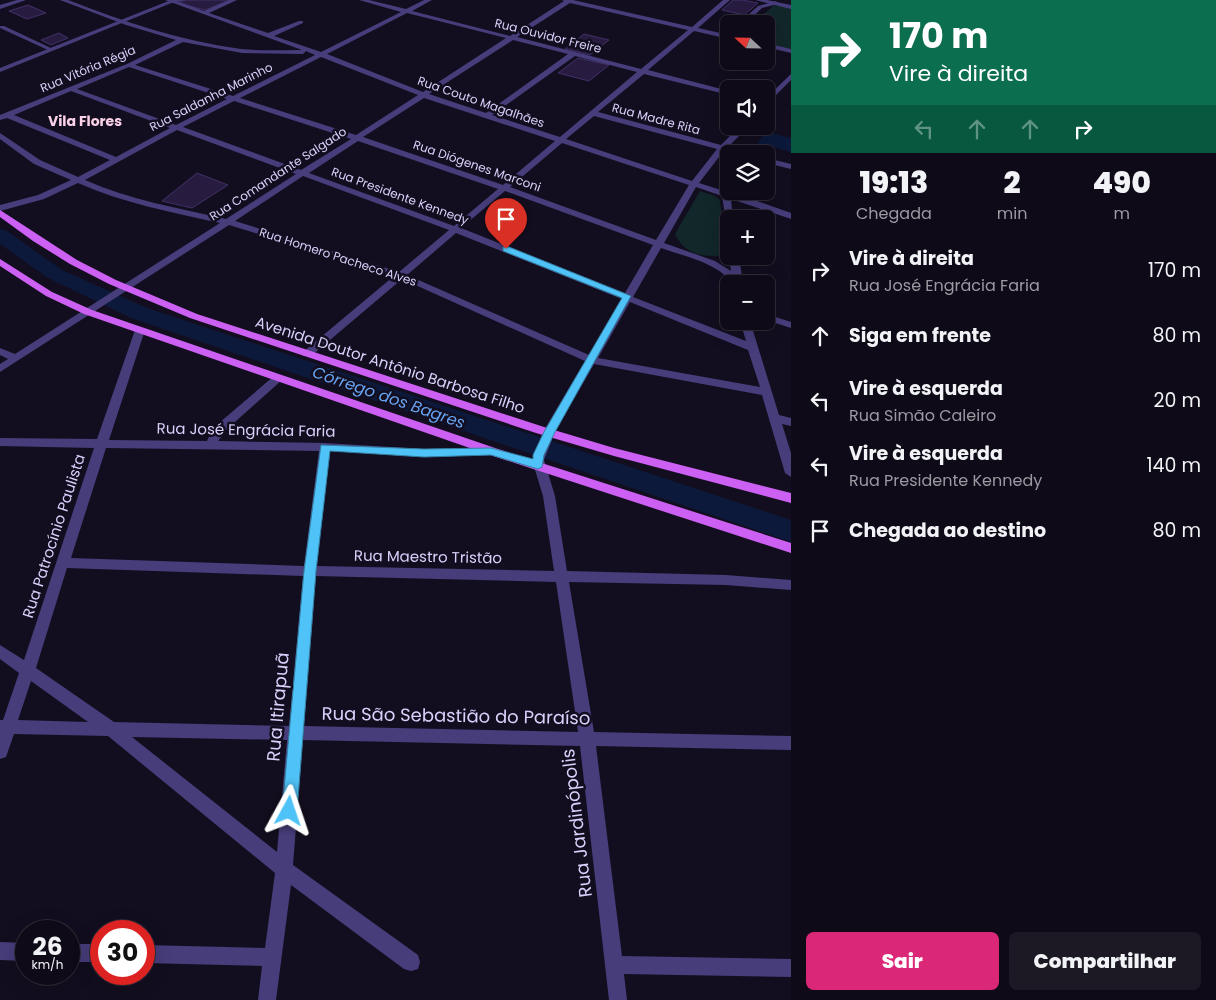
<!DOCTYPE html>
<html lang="pt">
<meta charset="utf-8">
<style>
:root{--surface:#0e0a17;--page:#1c1824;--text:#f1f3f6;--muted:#9b9aa1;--line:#2e2b36;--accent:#db2777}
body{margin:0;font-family:Poppins,sans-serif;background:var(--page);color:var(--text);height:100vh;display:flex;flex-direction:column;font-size:19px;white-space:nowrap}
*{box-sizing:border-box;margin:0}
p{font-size:16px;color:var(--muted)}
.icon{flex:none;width:28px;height:28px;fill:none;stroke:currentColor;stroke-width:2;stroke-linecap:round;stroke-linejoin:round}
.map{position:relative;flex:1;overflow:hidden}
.sheet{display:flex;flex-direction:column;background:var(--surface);width:425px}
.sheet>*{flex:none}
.hud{background:#0b6e4f;color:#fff;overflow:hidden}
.needle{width:32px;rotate:292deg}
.fabs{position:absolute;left:720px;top:15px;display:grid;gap:10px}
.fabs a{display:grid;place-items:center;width:55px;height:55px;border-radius:8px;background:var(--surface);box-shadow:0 5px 20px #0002,0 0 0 1px var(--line);font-size:25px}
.speed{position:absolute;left:15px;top:920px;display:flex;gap:10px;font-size:25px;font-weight:700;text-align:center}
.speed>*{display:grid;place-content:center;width:65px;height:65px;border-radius:50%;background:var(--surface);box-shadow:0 5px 20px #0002,0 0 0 1px var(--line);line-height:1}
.speed small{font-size:12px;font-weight:400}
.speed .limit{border:8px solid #d22;background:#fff;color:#111}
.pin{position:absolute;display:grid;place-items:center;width:42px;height:42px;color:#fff;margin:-51px -21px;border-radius:50% 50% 50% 0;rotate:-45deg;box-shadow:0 0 5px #0007}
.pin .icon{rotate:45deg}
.me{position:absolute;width:55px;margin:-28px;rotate:5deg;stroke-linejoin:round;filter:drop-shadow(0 0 4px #0008)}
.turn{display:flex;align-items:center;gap:18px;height:105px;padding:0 15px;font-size:22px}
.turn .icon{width:65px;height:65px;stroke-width:2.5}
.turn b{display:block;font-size:35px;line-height:42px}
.lanes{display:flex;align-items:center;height:48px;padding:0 15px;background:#0003;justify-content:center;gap:25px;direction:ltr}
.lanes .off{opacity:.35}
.eta{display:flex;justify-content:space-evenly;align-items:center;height:85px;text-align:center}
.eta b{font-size:30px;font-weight:800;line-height:35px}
.cta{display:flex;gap:10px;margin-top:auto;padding:10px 15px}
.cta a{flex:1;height:58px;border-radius:8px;background:var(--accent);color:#fff;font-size:20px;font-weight:800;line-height:58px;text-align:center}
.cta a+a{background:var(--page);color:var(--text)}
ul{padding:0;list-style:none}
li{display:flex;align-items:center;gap:15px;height:65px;padding:0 15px}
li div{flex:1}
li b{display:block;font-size:19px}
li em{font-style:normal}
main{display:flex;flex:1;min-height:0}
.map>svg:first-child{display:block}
</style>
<main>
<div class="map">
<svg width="791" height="1000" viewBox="0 0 791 1000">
<rect width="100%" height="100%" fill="#130e1f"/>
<g fill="#122729">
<path d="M774,5L791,8V49L766,43V24H753Z"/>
<path d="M700,191L715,196L720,200L726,248L724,255C703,258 684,254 675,234Z"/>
</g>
<path fill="#0d193a" d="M766,132L791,138V152L757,143Z"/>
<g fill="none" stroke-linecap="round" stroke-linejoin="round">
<path fill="#0d193a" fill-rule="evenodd" d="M0,229L7,231L62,270L147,308L791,520V542L131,318L48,278L0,244Z"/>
</g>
<g fill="#271c3f" stroke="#413069">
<path d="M185,0H230L205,10L178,3Z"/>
<path d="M733,0H742L758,3L744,15L722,10Z"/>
<path d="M28,5L46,13L27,19L9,11Z"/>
<path d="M59,33L68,38L51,45L41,40Z"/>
<path d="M584,34L609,40L590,55L565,49Z"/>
<path d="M578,58L609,65L589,81L558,73Z"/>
<path d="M197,173L228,185L192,208L162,201Z"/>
</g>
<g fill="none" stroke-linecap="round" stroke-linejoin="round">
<path fill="#463d7a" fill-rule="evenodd" d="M186,0L172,3L170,2L175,0Z"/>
<g fill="#463d7a" fill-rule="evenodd">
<path d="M60,0H68C124,22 181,41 241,49C261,51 282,50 302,50L165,0H174L204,11L229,0H237L209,13L268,33L299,21H303V23L274,36L321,52L401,12L359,0H369L406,9L424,0H432L412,11L510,36L564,1L562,0H573L692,27L723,0H730L698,28L729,35V39L694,31L648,70L729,91V95L644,74L598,112L721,145L740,126H749L728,147L748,154L727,152L726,163L729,191L791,213V219L731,199L733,219L726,221L722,196L696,187L664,243L715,261L731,271L729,256H739L743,284H733C718,263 684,256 661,248L633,297L746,341L740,321H750L779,415L791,418V426L782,424L791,453V477L785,473L762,395L594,364L555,432L544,460L555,496L567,571L726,575L791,580V590L726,585L569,582L594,732L791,736V750L596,746L622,956L791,959V977L624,974L627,1000H609L580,746L303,740L293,865L418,955L420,962L418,969L411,971L404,969L291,885L276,1000H258L262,966L144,963V945L265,948L275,873L108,736L14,734L6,757L0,759V720H3L19,673L0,659V645L24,660L94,448L0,446V438L97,439L135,330L140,327L145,330L109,440L207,441L211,432L219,423L274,376H282L283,378L282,380L227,429L218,441L325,443L424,449L495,448L497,451L491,455L424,457L330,451L317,566L554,571L543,496L532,460L543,432L585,361L402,279L311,356H303L302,354L303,352L394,276L229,225L0,372V364L8,359L0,355V348L15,354L220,223C171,212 123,203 78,183L44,199L0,211V205L38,195L71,180L34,164L0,139V133L40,160L78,177L110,160L7,118L0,120V115L127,64L176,40L126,25ZM570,3L688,30L641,69L517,37ZM407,13L506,38L423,92L327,54ZM513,40L568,54L486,113L429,94ZM183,42L242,53L303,54L306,51L315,55L233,96L135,65ZM575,56L637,72L560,137L492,115ZM321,57L418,95L356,135L240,98ZM129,67L227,99L176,125L77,89ZM71,91L170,128L116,157L14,115ZM424,98L555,141L503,185L363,137ZM234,101L351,139L301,170L183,127ZM594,116L717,149L692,181L566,139ZM177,130L296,174L226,219C178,208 130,200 85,180ZM358,141L498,189L454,226L309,173ZM562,143L689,185L656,240L510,187ZM719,157L721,190L699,183ZM303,176L449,230L399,272L235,221ZM505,191L653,245L625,293L461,228ZM456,233L622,299L589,355L407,275ZM630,302L748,350L760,387L598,358ZM106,448L319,451L304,566L71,558ZM67,568L303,576L289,726L114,722L36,668ZM316,576L556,582L578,732L304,726ZM31,681L88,722L18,720ZM132,737L287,740L277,852Z"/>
<path d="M776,1L778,4L762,8L745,24H738L758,6Z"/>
<path d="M0,26H4L53,49L48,50L0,28Z"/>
<path d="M766,43L791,49V53L766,47Z"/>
<path d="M791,74V80L766,105V98Z"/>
<path d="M766,158L791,164V169L766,163Z"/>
<path d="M766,314L791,322V328L766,320Z"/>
<path d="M0,942L26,943V961L0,960Z"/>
<rect x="69" y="944" width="32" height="18"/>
</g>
<g fill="#463d7a" fill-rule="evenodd">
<path d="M17,0H26L0,9V5Z"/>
<path d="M171,0H179L0,72V68Z"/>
<path d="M755,0H767L791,5V9Z"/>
</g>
<g fill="#cb60f2" fill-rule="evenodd">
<path d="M0,210L77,260L116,280L197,314L544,427L614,448L791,493V503L614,456L536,433L190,318L109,284L70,264L33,241L0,217Z"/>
<path d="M0,259L52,292L92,310L495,448L791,543V553L487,454L84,314L46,296L0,266Z"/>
</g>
</g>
<path fill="#4fc3f7" stroke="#337fa1" d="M503,247H509L631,296L555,432L544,455L542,467L538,469L491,455L424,457L330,451L316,571L297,811L295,816L289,818L284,816L282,811L304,571L321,445L424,449L491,448L533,459V455L544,432L622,298L503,251Z"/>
<g text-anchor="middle" stroke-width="5" stroke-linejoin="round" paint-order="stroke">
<g font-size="12" fill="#dad0fb" stroke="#130e1f">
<text transform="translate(548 36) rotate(14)" y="4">Rua Ouvidor Freire</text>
<text transform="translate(88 69) rotate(-23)" y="4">Rua Vitória Régia</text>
<text transform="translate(211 97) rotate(-27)" y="4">Rua Saldanha Marinho</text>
<text transform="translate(481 102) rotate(19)" y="4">Rua Couto Magalhães</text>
<text transform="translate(656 119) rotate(15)" y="4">Rua Madre Rita</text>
<text transform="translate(477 166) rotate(19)" y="4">Rua Diógenes Marconi</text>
<text transform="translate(278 174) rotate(-33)" y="4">Rua Comandante Salgado</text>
<text transform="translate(400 196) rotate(20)" y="4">Rua Presidente Kennedy</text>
<text transform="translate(338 257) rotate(18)" y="4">Rua Homero Pacheco Alves</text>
</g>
<g font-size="14" font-weight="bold" fill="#fbd2e8" stroke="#130e1f">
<text x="85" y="126">Vila Flores</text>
</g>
<g font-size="15" fill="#dad0fb" stroke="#130e1f">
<text transform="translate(390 365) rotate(18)" y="5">Avenida Doutor Antônio Barbosa Filho</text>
<text transform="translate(246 430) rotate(1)" y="5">Rua José Engrácia Faria</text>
<text transform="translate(54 536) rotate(-72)" y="5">Rua Patrocínio Paulista</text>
<text transform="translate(428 557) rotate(1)" y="5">Rua Maestro Tristão</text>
</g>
<g font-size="16" font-style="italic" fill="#67a4f3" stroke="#130e1f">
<text transform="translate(389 397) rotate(19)" y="6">Córrego dos Bagres</text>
</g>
<g font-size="18" fill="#dad0fb" stroke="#130e1f">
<text transform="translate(278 707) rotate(-85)" y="6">Rua Itirapuã</text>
<text transform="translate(456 716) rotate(1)" y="6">Rua São Sebastião do Paraíso</text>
<text transform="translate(577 823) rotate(-97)" y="6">Rua Jardinópolis</text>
</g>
</g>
</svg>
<div class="fabs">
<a><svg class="needle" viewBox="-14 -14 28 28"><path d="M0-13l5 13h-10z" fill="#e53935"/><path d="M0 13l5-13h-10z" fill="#9b9aa1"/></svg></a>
<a><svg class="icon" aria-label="sound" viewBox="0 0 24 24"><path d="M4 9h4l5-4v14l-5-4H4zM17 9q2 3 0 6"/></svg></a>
<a><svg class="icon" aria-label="layers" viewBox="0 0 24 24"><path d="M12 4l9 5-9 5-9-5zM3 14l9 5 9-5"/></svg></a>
<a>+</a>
<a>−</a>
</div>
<div class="speed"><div>26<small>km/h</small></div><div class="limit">30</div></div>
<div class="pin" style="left:506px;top:249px;background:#d93025"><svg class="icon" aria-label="arrive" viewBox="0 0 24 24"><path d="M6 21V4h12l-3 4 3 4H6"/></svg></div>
<svg class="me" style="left:289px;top:811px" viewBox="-20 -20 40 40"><path d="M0-17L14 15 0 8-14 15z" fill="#4fc3f7" stroke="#fff" stroke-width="4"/></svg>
</div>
<section class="sheet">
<div class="hud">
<div class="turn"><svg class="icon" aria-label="right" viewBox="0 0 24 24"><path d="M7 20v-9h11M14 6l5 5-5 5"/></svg><div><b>170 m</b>Vire à direita</div></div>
<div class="lanes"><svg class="icon off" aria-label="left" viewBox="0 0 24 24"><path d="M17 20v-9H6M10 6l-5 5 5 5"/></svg><svg class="icon off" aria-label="ahead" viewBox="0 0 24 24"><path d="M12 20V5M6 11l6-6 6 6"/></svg><svg class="icon off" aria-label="ahead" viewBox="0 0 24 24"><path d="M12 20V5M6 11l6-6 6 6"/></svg><svg class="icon" aria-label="right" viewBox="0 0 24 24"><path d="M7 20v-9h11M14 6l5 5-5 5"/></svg></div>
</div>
<div class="eta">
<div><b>19:13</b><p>Chegada</p></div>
<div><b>2</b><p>min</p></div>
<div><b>490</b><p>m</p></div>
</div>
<ul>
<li><svg class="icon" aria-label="right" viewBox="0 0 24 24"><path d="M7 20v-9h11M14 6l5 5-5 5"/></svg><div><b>Vire à direita</b><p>Rua José Engrácia Faria</p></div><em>170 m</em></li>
<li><svg class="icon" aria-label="ahead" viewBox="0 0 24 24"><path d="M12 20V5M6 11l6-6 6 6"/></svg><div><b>Siga em frente</b></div><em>80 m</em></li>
<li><svg class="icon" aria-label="left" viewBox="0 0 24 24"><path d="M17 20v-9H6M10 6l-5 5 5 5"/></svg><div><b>Vire à esquerda</b><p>Rua Simão Caleiro</p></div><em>20 m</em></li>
<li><svg class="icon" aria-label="left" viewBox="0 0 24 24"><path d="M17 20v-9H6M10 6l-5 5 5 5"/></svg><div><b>Vire à esquerda</b><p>Rua Presidente Kennedy</p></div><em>140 m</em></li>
<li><svg class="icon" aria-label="arrive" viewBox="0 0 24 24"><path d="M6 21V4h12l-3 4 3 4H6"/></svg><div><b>Chegada ao destino</b></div><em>80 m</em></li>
</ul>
<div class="cta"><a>Sair</a><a>Compartilhar</a></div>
</section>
</main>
